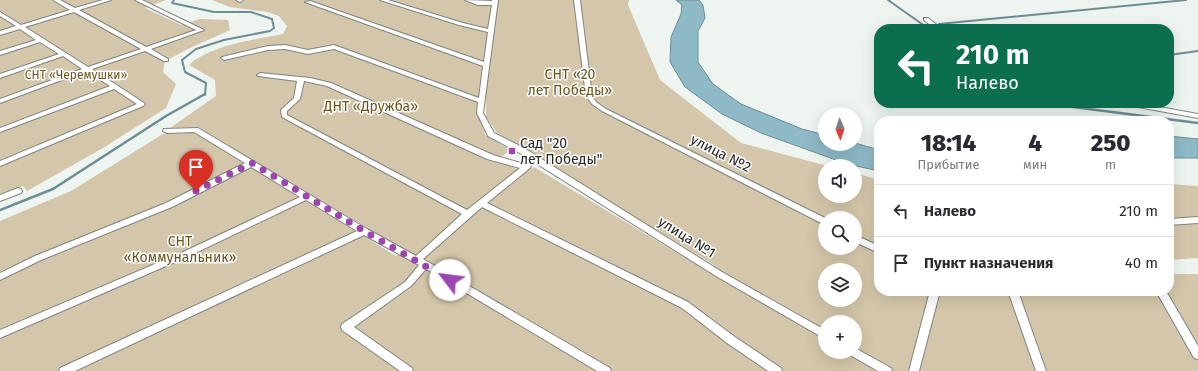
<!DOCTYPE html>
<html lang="ru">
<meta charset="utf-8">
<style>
:root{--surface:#fff;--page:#f2f2f3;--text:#2b2b33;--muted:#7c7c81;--line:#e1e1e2}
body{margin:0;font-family:"Fira Sans",sans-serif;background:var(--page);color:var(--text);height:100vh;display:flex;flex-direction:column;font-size:15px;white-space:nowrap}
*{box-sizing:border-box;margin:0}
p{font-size:13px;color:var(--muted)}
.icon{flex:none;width:22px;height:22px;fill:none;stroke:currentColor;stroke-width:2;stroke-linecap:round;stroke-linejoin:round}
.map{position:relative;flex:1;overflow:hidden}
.side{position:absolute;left:874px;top:116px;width:300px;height:180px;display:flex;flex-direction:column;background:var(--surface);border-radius:16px;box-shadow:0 4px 16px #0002}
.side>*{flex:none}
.top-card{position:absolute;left:874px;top:24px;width:300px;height:84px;border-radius:16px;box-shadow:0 4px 16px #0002;background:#0b6e4f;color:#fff;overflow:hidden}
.needle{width:26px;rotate:178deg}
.buttons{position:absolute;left:818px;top:107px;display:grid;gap:8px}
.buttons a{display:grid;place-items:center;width:44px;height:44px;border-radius:50%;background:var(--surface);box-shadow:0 4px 16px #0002;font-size:20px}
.pin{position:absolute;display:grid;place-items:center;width:34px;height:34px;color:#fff;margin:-41px -17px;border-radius:50% 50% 50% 0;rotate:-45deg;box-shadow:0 0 4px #0007}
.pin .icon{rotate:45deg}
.me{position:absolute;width:44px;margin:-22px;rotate:300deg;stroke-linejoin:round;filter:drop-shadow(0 0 3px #0008)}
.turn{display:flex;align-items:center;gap:14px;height:84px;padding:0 16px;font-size:18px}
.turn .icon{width:52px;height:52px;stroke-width:2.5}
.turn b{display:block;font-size:28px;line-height:34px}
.eta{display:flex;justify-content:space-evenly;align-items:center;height:68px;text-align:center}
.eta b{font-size:24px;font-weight:800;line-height:28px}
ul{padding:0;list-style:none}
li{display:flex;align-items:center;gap:12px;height:52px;padding:0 16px;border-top:1px solid var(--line)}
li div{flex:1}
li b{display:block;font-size:15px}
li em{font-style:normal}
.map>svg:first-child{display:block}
</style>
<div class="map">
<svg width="1198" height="371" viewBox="0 0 1198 371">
<rect width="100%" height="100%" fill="#eef4ef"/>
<g fill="#d3c6aa" fill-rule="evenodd">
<path d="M0,0H166L145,8L181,25L200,19L228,20L230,30L190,48L165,61L163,72L176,84L166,108L103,148L27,191L23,186L0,194Z"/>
<path d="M212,0H492L478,110L485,135L511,150L495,161L526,172L534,167L709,272L714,265L497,133L486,117V92L497,0H629L628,5L660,80L741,143L828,166H825V196H855V173L879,180V291H1169V274H1198V371H783L689,305L775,371H0V221L71,191L163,134L194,131L396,256L404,250L198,127L170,128L216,96L215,80L189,65C208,46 257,39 283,34L287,26L279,16L267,12L230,7ZM825,218H855V248H825ZM825,270H855V300H825ZM825,322H855V352H825Z"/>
<path d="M1169,184L1198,186V258L1169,260Z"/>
</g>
<g fill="#8eb9c6" stroke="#6e8d95">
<path d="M676,0H699L703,5L705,18L698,31V62L713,84L741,104L802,129L825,135V144L855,143L879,150V171L847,164L761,133L722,114L685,87L670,62L671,37L681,14L682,5Z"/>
<path d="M1169,136L1198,139V158H1169Z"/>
</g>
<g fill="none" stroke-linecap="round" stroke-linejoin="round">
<g stroke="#6e8d95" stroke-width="2">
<path d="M174,0L172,3L214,12H251L272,19L274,28L270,31L224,40L196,49L182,60L185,72L206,83L205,95"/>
<path d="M888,0L929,29"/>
<path d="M939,24L1186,0"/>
<path d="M1169,55L1198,51"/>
</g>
<g stroke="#6e8d95" stroke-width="2.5">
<path d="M1042,103L1198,123"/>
<path d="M0,210L53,189L166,116L205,94"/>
</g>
<g stroke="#7e847f" stroke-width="2">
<g id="minor">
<path d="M53,0H60L75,8L103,0H111L79,10L146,47L196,30L135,0H142L204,30L151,49L168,59V61H164L145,51L92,69L144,103L145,104L143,106L0,166V161L137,104L114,89L0,132V128L110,86L86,71L0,103V99L82,69L63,56L0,78V74L59,54L40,42L0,55V51L36,40L20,29L0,35V31L16,26L0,16V12L21,25L70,10ZM74,12L141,49L88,67L25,27Z"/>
<path d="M236,0H243L240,2Z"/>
<path d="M380,0H388L463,23L488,29L492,5H478L465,0L492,1V0H498L483,113L494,133L524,148L722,272L825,330V339L716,276L518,152L488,136L477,113L478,102L334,49L308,54L285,49L268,50L224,60L221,58L222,57L268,46L285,45L308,50L334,45L479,98L483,66L305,2L310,1L484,62L488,32L459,25Z"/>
<path d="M574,0H580L592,96L596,102L606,109L825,218V225L602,111L592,104L586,96Z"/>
<path d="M924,18H928L942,29H935L924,20Z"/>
<path d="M260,73L310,78L331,83L493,155L524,164H530L531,166L530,168L487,203L688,302L735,337L781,368L782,371H768L727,343L682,308L482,207L423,259L610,368L611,371H597L426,269L411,286L354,327L412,368L413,371H400L342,330L341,327L342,324L405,282L419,265L364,235L75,371H59L60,368L357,231L306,200L189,256L0,338V330L183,252L300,197L251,167L172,207L41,260L0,280V273L35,256L166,203L245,163L194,132L167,133L163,131L164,129L198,128L367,229L416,256L462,214L282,117L281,110L294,98L297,81L258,76L257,75ZM304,81L327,86L487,159L520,168L467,210L287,115V111L300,99Z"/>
<path d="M1124,103H1138L1198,114V118L1127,105Z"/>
<path d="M18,188L21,189L22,191L21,193L0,201V195Z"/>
<path d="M1198,217V223L1169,225V219Z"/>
<path d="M855,235L879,246V253L855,242Z"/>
<path d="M930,291H940L919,371H909Z"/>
<path d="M1008,291H1018L1046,371H1036Z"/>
<path d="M1156,291H1166L1198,346V359L1194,358Z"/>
<path d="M855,348L891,368L892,371H878L850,355L849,352H855Z"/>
</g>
</g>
<use href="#minor" fill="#fff" fill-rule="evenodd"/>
</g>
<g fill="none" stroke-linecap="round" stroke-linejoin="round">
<path stroke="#9d45b0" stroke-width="7" stroke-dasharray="0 12.6" d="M196,191L252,163L364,231L450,280"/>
</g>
<rect fill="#9d45b0" stroke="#fff" stroke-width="1.5" x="508" y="147" width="8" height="8" rx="2"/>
<g text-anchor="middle" stroke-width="3" stroke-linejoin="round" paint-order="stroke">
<g font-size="12" fill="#6c541b" stroke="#fff">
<text x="76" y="79">СНТ «Черемушки»</text>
</g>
<g font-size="14" fill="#6c541b" stroke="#fff">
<text x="570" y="79">СНТ «20<tspan x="570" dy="16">лет Победы»</tspan></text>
<text x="371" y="111">ДНТ «Дружба»</text>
<text x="180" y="246">СНТ<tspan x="180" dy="16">«Коммунальник»</tspan></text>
</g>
<g font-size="14" fill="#242624" stroke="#fff" text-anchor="start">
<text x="520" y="148">Сад "20<tspan x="520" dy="16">лет Победы"</tspan></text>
</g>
<g font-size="14" fill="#242624" stroke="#fff">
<text transform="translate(721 153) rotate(27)" y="5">улица №2</text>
<text transform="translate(687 237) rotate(32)" y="5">улица №1</text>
</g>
</g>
</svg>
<div class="buttons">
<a><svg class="needle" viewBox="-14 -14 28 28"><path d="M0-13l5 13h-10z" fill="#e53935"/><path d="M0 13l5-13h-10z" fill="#7c7c81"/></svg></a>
<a><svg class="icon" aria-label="sound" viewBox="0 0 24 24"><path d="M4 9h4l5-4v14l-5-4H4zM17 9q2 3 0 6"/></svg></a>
<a><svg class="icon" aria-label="search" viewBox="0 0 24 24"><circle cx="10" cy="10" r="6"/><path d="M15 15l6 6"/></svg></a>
<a><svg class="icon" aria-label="layers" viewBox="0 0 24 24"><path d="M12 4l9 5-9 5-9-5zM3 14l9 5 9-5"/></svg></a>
<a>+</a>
</div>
<div class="pin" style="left:196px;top:191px;background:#d93025"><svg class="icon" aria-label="arrive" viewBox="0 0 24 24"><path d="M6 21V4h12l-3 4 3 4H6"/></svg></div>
<svg class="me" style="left:450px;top:280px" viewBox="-20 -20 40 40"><circle r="19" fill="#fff"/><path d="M0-13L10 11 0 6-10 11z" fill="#9d45b0"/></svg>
<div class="top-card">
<div class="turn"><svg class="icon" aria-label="left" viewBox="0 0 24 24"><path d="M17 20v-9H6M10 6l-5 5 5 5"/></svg><div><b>210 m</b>Налево</div></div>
</div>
<section class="side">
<div class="eta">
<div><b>18:14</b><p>Прибытие</p></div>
<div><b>4</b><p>мин</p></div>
<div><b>250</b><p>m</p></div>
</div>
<ul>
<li><svg class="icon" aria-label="left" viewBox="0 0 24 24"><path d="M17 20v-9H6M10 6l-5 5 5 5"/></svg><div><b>Налево</b></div><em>210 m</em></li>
<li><svg class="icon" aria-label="arrive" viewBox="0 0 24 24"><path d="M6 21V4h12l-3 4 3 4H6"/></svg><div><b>Пункт назначения</b></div><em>40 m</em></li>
</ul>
</section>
</div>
